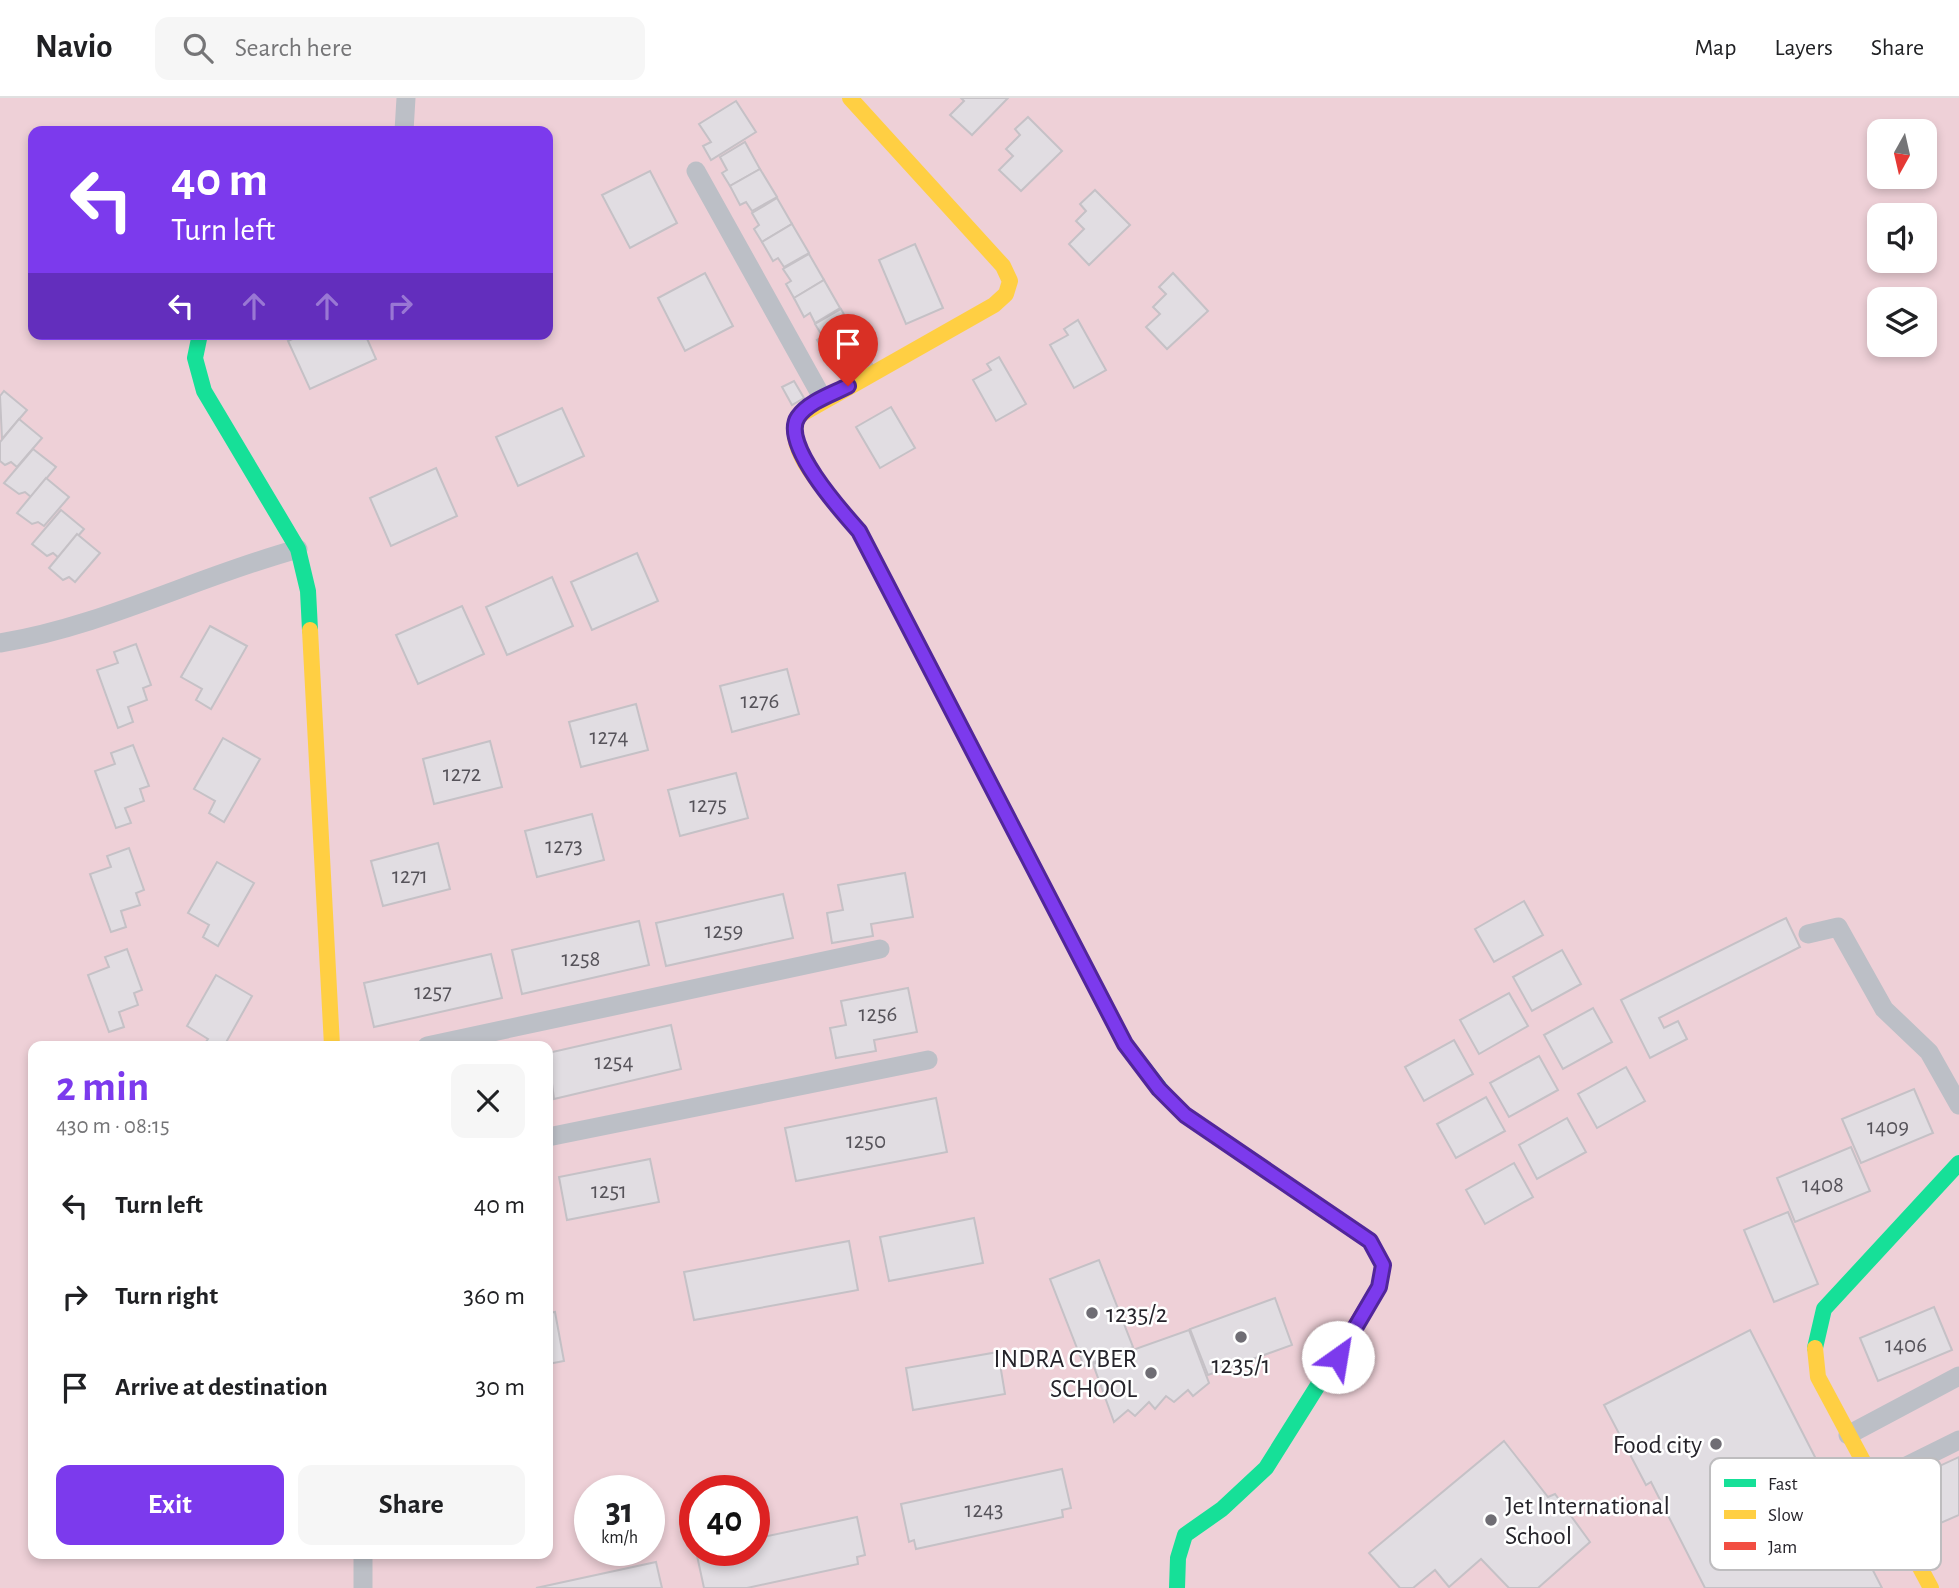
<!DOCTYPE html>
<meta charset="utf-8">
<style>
:root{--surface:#fff;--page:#f6f6f6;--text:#202124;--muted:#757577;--line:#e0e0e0;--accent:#7c3aed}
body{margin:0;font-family:"Alegreya Sans",sans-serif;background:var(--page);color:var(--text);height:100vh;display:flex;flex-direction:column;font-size:26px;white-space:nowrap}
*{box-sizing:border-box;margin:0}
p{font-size:23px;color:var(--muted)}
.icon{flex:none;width:38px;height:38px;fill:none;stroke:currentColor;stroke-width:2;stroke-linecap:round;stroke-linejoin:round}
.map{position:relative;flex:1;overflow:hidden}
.side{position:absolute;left:28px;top:943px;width:525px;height:518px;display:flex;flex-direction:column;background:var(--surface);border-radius:14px;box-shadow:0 4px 10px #0003}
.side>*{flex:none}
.top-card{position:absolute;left:28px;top:28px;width:525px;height:214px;border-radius:14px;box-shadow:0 4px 10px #0003;background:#7c3aed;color:#fff;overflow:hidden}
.needle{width:46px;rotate:188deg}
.tools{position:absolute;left:1867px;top:21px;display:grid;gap:14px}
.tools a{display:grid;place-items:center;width:70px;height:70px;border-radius:14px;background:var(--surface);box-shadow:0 4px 10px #0003;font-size:35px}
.speed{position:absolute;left:574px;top:1377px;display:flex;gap:14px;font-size:35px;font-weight:700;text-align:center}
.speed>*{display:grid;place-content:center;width:91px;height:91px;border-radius:50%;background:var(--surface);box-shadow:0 4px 10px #0003;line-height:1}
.speed small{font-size:18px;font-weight:400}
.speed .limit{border:10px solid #d22;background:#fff;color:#111}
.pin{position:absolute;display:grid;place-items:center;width:60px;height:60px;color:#fff;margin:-72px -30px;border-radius:50% 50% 50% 0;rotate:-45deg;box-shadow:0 0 7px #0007}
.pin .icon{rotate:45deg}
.me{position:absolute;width:77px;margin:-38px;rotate:32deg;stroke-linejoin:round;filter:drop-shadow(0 0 5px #0008)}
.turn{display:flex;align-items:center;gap:24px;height:147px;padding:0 28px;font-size:32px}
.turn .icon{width:91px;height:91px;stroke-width:2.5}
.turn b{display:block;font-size:49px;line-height:60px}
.lanes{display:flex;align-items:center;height:66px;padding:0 28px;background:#0003;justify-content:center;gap:35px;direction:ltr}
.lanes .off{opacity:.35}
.round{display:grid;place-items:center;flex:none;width:74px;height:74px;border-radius:14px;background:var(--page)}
.head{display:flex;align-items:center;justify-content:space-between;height:119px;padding:0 28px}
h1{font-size:42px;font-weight:700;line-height:52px;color:var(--accent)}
.button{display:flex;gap:14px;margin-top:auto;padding:14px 28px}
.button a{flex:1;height:80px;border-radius:14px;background:var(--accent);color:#fff;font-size:28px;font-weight:700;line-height:80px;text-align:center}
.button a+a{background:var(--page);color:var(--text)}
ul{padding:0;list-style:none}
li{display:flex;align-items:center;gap:21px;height:91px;padding:0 28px}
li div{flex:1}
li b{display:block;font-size:26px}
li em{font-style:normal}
header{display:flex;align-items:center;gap:42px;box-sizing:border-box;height:98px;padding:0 35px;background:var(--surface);border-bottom:2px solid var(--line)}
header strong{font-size:33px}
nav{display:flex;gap:38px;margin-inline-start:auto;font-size:24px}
.search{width:490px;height:63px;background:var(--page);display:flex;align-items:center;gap:18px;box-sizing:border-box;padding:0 24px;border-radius:14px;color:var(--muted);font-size:26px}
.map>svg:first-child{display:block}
</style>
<header>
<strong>Navio</strong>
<div class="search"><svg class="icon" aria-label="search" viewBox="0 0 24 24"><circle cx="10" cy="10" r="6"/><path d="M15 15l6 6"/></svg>Search here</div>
<nav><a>Map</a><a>Layers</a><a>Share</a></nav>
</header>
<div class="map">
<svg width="1959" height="1490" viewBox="0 0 1959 1490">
<rect width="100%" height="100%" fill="#f7f5fb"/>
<path fill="#eed0d7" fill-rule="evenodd" d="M0,0H1959V1490H0ZM33,33H548V236H33ZM1880,33H1925V79H1880ZM1880,117H1925V163H1880ZM1880,201H1925V247H1880ZM33,948H548V1456H33ZM590,1393H649V1452H590ZM695,1393H754V1452H695Z"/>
<g fill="#e1dde2" stroke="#c5c1c6" stroke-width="2">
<path d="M961,0H1008L972,37L950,17L964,3Z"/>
<path d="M736,3L756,34L711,62L703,48L711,44L699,26Z"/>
<path d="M1028,19L1062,53L1021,93L999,72L1013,58L1006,51L1020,37L1015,31Z"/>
<path d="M745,44L760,71L730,88L722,75L727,72L720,59Z"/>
<path d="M760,71L777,99L752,113L746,104L740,107L730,88Z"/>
<path d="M650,73L677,125L630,150L602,97Z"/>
<path d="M1095,92L1130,127L1089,167L1069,146L1084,131L1076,123L1086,113L1080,106Z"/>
<path d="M777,100L792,126L762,144L754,131L759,127L752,115Z"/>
<path d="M792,126L809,155L784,169L778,160L773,163L762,144Z"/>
<path d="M915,146L943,210L906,226L879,162Z"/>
<path d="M809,156L824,182L794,200L786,186L791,183L783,171Z"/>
<path d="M705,175L733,228L685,253L658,200Z"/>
<path d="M1173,175L1208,213L1167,251L1146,229L1160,216L1153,209L1166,196L1159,189Z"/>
<path d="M824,182L840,210L815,225L810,215L804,219L794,200Z"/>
<path d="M841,211L856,238L825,255L817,242L823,239L815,226Z"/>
<path d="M1078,222L1106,272L1074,290L1050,247L1068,237L1064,231Z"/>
<path d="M303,236H365L376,261L310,291L288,243Z"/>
<path d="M856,238L872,266L847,280L842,271L836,274L825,255Z"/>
<path d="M999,259L1026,306L996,323L973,282L991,272L987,266Z"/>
<path d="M794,283L804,300L792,307L782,289Z"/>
<path d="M4,293L27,312L2,341L0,298Z"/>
<path d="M891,309L915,350L880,370L856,329Z"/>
<path d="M562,310L584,358L518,388L496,339Z"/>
<path d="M19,321L42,340L17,369L11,364L5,367L0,363V344Z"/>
<path d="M33,351L56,369L31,399L25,394L19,396L4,385Z"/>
<path d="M436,370L457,418L391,448L370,400Z"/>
<path d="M46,380L69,399L44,428L38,424L32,426L17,415Z"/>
<path d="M61,412L84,431L59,460L53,455L47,458L32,446Z"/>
<path d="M77,436L100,455L75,484L69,479L63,482L49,470Z"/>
<path d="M637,455L658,503L592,532L571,484Z"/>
<path d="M552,479L573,528L507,557L486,509Z"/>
<path d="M462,508L484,556L418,586L396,537Z"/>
<path d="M210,528L247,548L211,611L196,602L202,591L181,579Z"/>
<path d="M136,546L151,587L143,590L147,602L128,609L133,624L118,630L97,572L118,565L114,554Z"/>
<path d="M787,571L799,616L732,634L720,588Z"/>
<path d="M636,606L648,652L581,669L569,624Z"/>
<path d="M223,640L260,661L224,724L209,715L215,703L194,691Z"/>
<path d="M490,643L502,689L434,706L423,661Z"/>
<path d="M133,647L149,688L140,691L144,703L125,710L131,725L116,730L95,673L115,666L111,655Z"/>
<path d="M736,675L748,720L680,738L668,692Z"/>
<path d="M592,716L604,762L537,779L525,733Z"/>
<path d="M438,745L450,791L383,808L371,763Z"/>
<path d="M129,750L144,792L136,795L140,807L121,813L126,829L111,834L90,776L111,769L107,758Z"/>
<path d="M217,764L254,785L218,848L203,839L209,827L188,815Z"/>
<path d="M905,775L913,819L871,826L873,838L832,845L827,815L843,812L838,787Z"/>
<path d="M783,796L793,840L666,868L656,825Z"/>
<path d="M1524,803L1543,837L1494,864L1475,831Z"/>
<path d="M1786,820L1800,849L1659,920L1664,930L1678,923L1687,941L1650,960L1621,902Z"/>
<path d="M639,823L649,867L522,896L512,852Z"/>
<path d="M127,851L142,892L134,895L138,907L119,914L124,929L109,934L88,877L109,869L105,859Z"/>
<path d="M1562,852L1581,886L1532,913L1513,879Z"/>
<path d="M491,856L502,900L374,929L364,885Z"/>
<path d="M216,877L252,898L224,948H203L208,941L187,928Z"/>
<path d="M908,890L917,934L874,942L876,953L836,960L830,930L846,927L841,903Z"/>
<path d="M1509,895L1528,928L1479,956L1460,922Z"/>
<path d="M1593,910L1612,944L1563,971L1544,937Z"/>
<path d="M671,927L681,971L554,1001L548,955Z"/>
<path d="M1454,942L1473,976L1424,1003L1405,969Z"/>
<path d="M1539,958L1558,992L1509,1019L1490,985Z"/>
<path d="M1626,969L1645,1003L1597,1030L1578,996Z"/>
<path d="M1914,991L1933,1035L1861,1065L1842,1021Z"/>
<path d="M1486,999L1505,1033L1456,1060L1437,1026Z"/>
<path d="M936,1000L947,1054L796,1083L785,1030Z"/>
<path d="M1567,1020L1586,1054L1537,1081L1519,1047Z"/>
<path d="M1851,1049L1870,1093L1795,1124L1777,1080Z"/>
<path d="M650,1061L659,1104L567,1122L559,1079Z"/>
<path d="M1514,1065L1533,1099L1485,1126L1466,1092Z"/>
<path d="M1788,1114L1818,1186L1774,1204L1744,1132Z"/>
<path d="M974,1120L983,1165L889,1183L880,1139Z"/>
<path d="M849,1143L858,1192L694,1222L684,1174Z"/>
<path d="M1099,1162L1133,1249L1084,1268L1050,1181Z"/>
<path d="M1275,1200L1292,1247L1208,1277L1190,1231Z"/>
<path d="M1934,1209L1952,1252L1878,1283L1860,1240Z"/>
<path d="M555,1214L564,1263L548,1266V1215Z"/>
<path d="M1189,1232L1209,1285L1193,1298L1188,1292L1174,1304L1166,1298L1155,1311L1149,1304L1135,1318L1128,1312L1114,1324L1093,1266Z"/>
<path d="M1750,1232L1882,1490H1705L1651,1384L1646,1387L1604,1307Z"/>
<path d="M998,1254L1005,1296L913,1312L906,1270Z"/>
<path d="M1504,1343L1548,1399L1555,1396L1590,1444L1538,1490H1509L1481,1461L1449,1489L1435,1472L1413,1490H1400L1369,1455Z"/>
<path d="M1959,1359V1417L1929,1430L1907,1383Z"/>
<path d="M1062,1371L1071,1410L1062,1412L1063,1419L916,1451L914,1442L909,1444L901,1406Z"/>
<path d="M857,1419L865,1457L857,1459L858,1466L747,1490H704L696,1453L754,1452V1441Z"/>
<path d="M656,1464L662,1490H536Z"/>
</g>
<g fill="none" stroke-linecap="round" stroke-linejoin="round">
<g stroke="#bcbfc6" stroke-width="19">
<path d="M404,33L406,0"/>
<path d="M696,73L823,301"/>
<path d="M0,545C104,528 198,478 298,451"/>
<path d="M1808,836L1838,829L1884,911L1929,954L1959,1007"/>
<path d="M427,948L880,851"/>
<path d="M548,1039L928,962"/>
<path d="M1848,1337L1959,1278"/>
<path d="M1874,1384L1959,1342"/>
<path d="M363,1456V1490"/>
</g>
<g stroke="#16e098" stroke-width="16">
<path d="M200,236L195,260L204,293L298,451L308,493L310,532"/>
<path d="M1024,751L1125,946L1165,997"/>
<path d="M1815,1250L1824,1211L1959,1065"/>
<path d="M1177,1490L1178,1460L1185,1437L1222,1411L1266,1370L1354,1230"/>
</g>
<g stroke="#ffcf43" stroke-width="16">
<path d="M831,400C815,381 782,342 800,317L994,207L1006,196L1010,183L1003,168L850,0"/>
<path d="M310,532L332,948"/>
<path d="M1815,1250L1818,1279L1931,1490"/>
</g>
<g stroke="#f24e42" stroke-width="16">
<path d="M831,400L859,433L1024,751"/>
<path d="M1165,997L1185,1017L1370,1143L1383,1167L1379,1189L1354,1230"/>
</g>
</g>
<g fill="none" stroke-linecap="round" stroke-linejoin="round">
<g stroke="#51269a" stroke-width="18">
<path id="route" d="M848,288C832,296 808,304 798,319C780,345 842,414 859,433L1125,946L1159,991L1185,1017L1370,1143L1383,1167L1379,1189L1338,1259"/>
</g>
<use href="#route" stroke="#7c3aed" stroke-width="12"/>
</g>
<g fill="#6f6d74" stroke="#fff" stroke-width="2.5">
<circle cx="1092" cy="1215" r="7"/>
<circle cx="1241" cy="1239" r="7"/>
<circle cx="1151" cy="1275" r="7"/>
<circle cx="1716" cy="1346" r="7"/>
<circle cx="1491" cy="1422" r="7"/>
</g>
<g text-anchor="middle" stroke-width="5" stroke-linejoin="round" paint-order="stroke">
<g font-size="23" fill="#56535a">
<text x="760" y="610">1276</text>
<text x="609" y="646">1274</text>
<text x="462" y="683">1272</text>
<text x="708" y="714">1275</text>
<text x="564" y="755">1273</text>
<text x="410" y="785">1271</text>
<text x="724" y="840">1259</text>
<text x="581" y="868">1258</text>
<text x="433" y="901">1257</text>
<text x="878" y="923">1256</text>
<text x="614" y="971">1254</text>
<text x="1888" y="1036">1409</text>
<text x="866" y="1050">1250</text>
<text x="1823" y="1094">1408</text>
<text x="609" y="1100">1251</text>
<text x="1906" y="1254">1406</text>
<text x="984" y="1419">1243</text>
</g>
<g font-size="26" fill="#26242b" stroke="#fff" text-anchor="start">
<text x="1106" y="1224">1235/2</text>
<text x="1137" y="1269" text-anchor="end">INDRA CYBER<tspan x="1137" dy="30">SCHOOL</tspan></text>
<text x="1241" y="1275" text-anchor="middle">1235/1</text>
<text x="1702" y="1355" text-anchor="end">Food city</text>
<text x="1505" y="1416">Jet International<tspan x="1505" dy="30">School</tspan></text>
</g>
</g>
<rect x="1710" y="1360" width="231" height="112" rx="10" fill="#fff" stroke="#bebdbf" stroke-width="2"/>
<rect x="1724" y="1381" width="32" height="8" fill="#16e098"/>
<rect x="1724" y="1412" width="32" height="9" fill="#ffcf43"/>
<rect x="1724" y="1444" width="32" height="8" fill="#f24e42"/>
<g font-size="19" fill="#26242b">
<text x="1768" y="1392">Fast</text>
<text x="1768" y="1423">Slow</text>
<text x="1768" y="1455">Jam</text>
</g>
</svg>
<div class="tools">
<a><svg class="needle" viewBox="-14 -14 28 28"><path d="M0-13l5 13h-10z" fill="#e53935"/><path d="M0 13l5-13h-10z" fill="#757577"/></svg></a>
<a><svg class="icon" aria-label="sound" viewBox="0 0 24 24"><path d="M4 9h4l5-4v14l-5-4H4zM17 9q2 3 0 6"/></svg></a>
<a><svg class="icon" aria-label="layers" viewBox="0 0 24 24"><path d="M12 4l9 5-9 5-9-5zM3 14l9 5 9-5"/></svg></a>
</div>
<div class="speed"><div>31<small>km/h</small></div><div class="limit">40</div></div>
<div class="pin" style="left:848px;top:288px;background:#d93025"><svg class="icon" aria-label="arrive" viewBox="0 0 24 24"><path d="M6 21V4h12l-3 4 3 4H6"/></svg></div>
<svg class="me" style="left:1338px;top:1259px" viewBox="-20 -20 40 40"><circle r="19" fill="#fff"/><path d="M0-13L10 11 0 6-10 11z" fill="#7c3aed"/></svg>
<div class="top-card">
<div class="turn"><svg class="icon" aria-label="left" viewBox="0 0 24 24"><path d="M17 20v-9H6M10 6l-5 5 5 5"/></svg><div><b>40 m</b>Turn left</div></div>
<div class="lanes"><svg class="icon" aria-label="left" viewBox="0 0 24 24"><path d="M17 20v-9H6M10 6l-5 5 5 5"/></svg><svg class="icon off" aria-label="ahead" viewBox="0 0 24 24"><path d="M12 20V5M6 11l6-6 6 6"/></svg><svg class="icon off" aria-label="ahead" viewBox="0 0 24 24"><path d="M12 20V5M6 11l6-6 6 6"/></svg><svg class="icon off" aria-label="right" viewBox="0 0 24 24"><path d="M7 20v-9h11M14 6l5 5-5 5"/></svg></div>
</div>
<section class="side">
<div class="head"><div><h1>2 min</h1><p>430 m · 08:15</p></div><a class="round"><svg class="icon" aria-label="close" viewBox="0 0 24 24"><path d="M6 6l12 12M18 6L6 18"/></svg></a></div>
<ul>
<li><svg class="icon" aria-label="left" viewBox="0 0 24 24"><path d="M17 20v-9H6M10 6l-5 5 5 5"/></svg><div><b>Turn left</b></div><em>40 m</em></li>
<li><svg class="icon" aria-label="right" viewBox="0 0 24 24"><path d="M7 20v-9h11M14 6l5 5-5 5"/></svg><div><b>Turn right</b></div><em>360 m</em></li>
<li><svg class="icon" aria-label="arrive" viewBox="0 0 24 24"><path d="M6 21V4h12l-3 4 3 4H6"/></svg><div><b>Arrive at destination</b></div><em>30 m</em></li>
</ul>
<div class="button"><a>Exit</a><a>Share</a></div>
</section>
</div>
